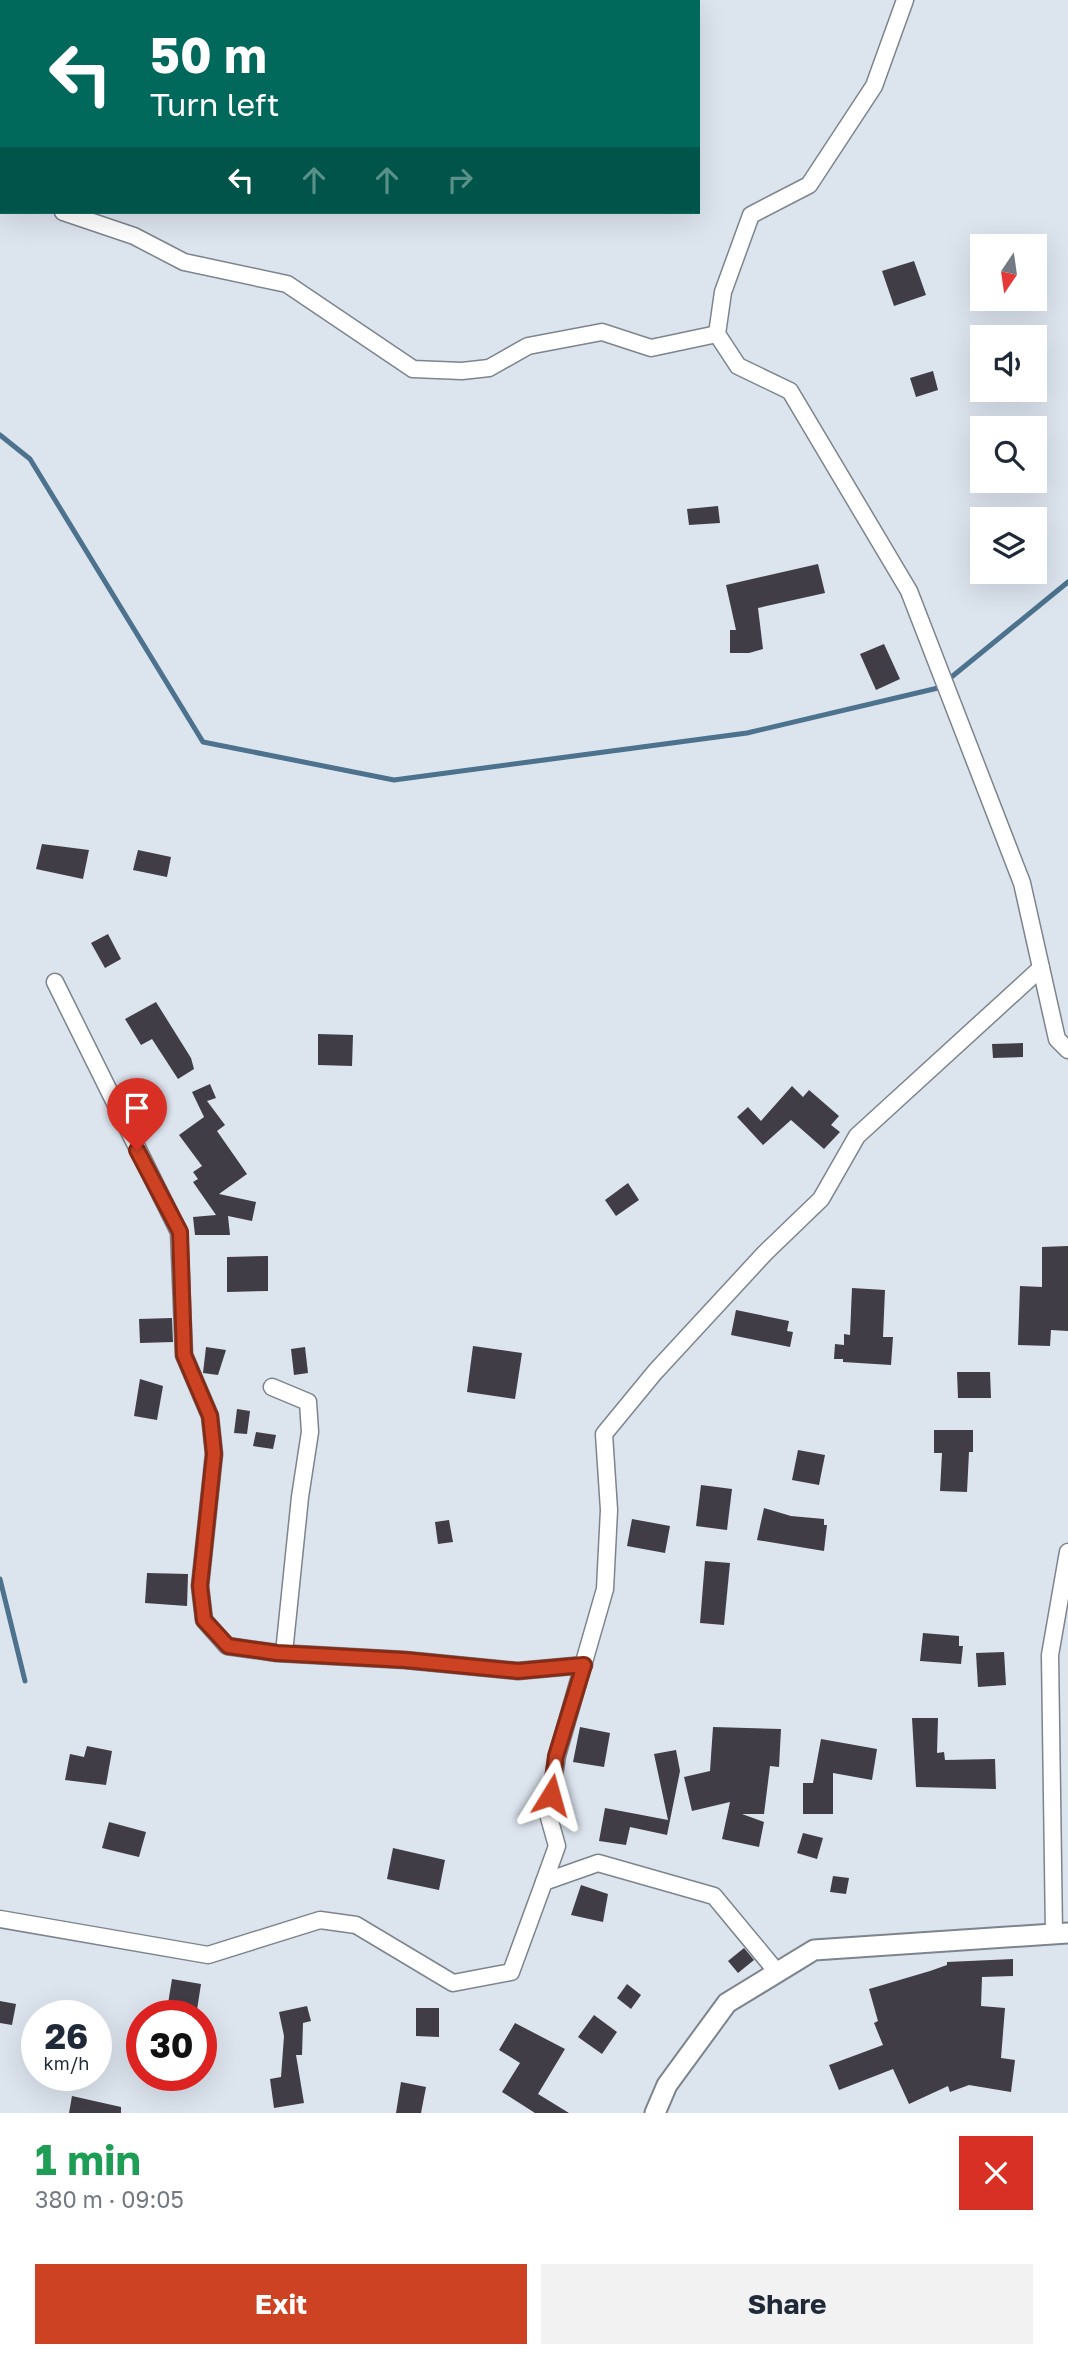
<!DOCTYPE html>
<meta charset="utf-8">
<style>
:root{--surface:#fff;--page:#f2f2f3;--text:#1f2937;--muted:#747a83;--accent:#cc4222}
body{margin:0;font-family:"Golos Text",sans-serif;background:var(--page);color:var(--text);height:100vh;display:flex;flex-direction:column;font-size:26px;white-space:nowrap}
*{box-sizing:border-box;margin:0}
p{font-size:23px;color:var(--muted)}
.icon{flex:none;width:38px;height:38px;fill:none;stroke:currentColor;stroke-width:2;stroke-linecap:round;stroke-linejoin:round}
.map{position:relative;height:2113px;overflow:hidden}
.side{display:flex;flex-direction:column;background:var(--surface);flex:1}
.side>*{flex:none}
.top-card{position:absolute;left:0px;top:0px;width:700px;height:214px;box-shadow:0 7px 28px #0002;background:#00695c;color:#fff;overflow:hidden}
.needle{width:46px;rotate:193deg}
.tools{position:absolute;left:970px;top:234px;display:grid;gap:14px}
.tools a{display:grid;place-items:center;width:77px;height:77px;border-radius:0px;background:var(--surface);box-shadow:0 7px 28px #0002;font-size:35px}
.speed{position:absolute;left:21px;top:2000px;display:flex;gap:14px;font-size:35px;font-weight:700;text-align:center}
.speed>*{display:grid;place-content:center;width:91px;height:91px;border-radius:50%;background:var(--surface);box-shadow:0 7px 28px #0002;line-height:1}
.speed small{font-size:18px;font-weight:400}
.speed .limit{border:10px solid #d22;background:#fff;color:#111}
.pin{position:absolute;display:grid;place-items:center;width:60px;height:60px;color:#fff;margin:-72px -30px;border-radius:50% 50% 50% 0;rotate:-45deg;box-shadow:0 0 7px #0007}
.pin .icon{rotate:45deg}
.me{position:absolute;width:77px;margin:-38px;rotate:8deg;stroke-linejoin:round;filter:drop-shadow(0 0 5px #0008)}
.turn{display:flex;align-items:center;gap:24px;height:147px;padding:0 35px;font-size:32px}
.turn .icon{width:91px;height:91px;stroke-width:2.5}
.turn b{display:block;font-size:49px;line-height:60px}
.lanes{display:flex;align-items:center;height:66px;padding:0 35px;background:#0003;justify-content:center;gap:35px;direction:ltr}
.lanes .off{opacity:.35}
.round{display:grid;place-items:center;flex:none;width:74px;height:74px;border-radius:0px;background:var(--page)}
.overview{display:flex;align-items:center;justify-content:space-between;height:119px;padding:0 35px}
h1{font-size:42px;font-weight:700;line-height:52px;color:#1e9e55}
.primary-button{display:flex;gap:14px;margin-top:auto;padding:14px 35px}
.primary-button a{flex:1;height:80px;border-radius:0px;background:var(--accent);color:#fff;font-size:28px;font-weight:700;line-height:80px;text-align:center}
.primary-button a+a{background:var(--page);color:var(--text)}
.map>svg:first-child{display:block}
</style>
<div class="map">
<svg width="1068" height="2113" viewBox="0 0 1068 2113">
<rect width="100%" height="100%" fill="#dce4ee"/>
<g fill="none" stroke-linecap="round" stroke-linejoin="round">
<g stroke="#4c728d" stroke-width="5">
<path d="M0,435L30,459L203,742L394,780L747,733L938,688L1068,582"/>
<path d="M0,1579L25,1681"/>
</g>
</g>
<g fill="#403d46">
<path d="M914,261L926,295L894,306L882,271Z"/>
<path d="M933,371L938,390L916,397L910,378Z"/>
<path d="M718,506L720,523L689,525L687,509Z"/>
<path d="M818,564L825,593L758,608L763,649L749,653H730V630H736L726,585Z"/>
<path d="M884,644L900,679L876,690L860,654Z"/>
<path d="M42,844L89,850L83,879L36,869Z"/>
<path d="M138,850L171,857L167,877L133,870Z"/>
<path d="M108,934L121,959L105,968L91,943Z"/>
<path d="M156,1002L191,1058L194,1069L178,1079L152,1039L141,1045L125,1019Z"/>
<path d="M318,1034L353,1035L352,1066L318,1065Z"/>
<path d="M1023,1043V1057L993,1058L992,1044Z"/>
<path d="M210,1084L216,1098L207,1101L225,1125L217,1131L247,1174L219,1194L256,1202L252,1221L228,1216L230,1235H195L193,1217L216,1215L193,1182L198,1179L193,1172L202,1166L179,1135L204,1117L192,1092Z"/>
<path d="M792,1086L803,1097L809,1090L839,1116L831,1125L840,1132L824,1149L791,1120L763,1145L737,1117L748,1107L761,1121Z"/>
<path d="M628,1183L639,1200L616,1216L605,1200Z"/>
<path d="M1068,1246V1331L1051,1330L1050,1346L1018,1345L1020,1286L1042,1287V1247Z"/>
<path d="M268,1256V1291L227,1292V1257Z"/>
<path d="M852,1288L885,1290L883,1337H893L891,1365L843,1362V1359H834L835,1344L844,1345V1334L850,1335Z"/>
<path d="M736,1310L789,1321L787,1331L793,1332L790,1347L731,1335Z"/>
<path d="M172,1318L173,1342L140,1343L139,1319Z"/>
<path d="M473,1346L522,1353L515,1399L467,1392Z"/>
<path d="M206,1347L226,1350L218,1375L203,1373Z"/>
<path d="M305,1347L308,1373L294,1375L291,1349Z"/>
<path d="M957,1372H990L991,1398H958Z"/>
<path d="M140,1379L163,1386L157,1420L134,1416Z"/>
<path d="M237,1409L250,1411L247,1434L234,1433Z"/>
<path d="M934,1430H973V1452H969L967,1492L940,1491L942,1453H934Z"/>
<path d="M256,1432L276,1435L273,1449L253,1446Z"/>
<path d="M798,1450L825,1455L819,1485L792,1480Z"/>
<path d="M701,1485L732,1489L727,1530L696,1526Z"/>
<path d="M764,1508L791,1516L824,1519V1525H827L824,1551L757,1540Z"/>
<path d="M632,1519L670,1526L665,1553L627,1546Z"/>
<path d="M449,1520L453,1542L438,1544L435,1522Z"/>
<path d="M705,1561L730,1563L724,1625L700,1623Z"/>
<path d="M147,1573L188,1574L187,1606L145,1603Z"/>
<path d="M923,1633L959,1636V1646H963L961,1664L920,1661Z"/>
<path d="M1004,1652L1006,1685L978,1687L976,1653Z"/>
<path d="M912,1718H938L937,1753L944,1752L945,1760L995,1759L996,1789L916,1787Z"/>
<path d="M580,1727L610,1733L604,1767L573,1762Z"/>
<path d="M713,1727L781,1729L779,1767L770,1766L764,1814H742L764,1822L759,1847L722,1839L730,1802L692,1811L684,1777L710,1771Z"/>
<path d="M821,1739L877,1749L872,1780L833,1773V1814H803V1783H813Z"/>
<path d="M87,1746L112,1751L106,1785L65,1780L70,1754L84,1757Z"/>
<path d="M676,1750L680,1771L667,1835L630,1827L626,1845L599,1841L605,1808L668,1820L654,1754Z"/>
<path d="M109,1822L146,1832L139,1857L102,1848Z"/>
<path d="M803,1833L823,1838L817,1859L797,1853Z"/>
<path d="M393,1848L445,1860L439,1890L387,1879Z"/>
<path d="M833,1876L849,1878L846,1894L830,1892Z"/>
<path d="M581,1885L608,1894L603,1922L571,1915Z"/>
<path d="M744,1948L754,1960L738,1973L728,1961Z"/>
<path d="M1013,1959V1976L982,1977L981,2006L1005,2008L1001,2058L1015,2060L1011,2092L969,2085L950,2092L948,2086L909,2104L893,2069L839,2090L829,2065L883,2045L874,2023L878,2021L869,1989L930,1971L947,1965V1962Z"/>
<path d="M172,1979L201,1984L196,2016H166Z"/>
<path d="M627,1984L641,1995L631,2009L617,1998Z"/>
<path d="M0,2001L16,2004L12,2025L0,2023Z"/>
<path d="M307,2006L311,2021L303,2023L302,2055H296L304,2103L274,2108L270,2079L281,2077L284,2036L279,2012Z"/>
<path d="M416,2008H439V2037L416,2036Z"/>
<path d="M594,2015L617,2032L602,2054L578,2037Z"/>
<path d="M515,2023L565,2049L538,2094L569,2113H535L502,2092L520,2063L499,2050Z"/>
<path d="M401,2082L426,2087L421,2113H396Z"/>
<path d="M72,2096L121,2107V2113H69Z"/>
</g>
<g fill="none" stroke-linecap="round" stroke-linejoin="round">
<g stroke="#7d848d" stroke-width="19">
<g id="minor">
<path d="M905,0L874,86L809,185L751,215L723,292L717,334L738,366L790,391L909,591L1022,883L1057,1039L1068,1050"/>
<path d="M0,151L2,152"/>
<path d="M63,212L134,236L184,262L287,284L413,369L462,371L489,368L528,346L602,332L651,348L717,334"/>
<path d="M55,982L179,1232L184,1355L210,1416L214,1454L200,1586L204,1620L227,1646L277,1653L405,1660L518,1671L584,1665"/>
<path d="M272,1387L308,1402L310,1432L300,1497L284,1653"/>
<path d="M544,1882L557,1846L548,1814L557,1756L605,1589L609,1510L604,1434L655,1372L765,1253L821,1199L857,1136L1041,968"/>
<path d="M0,1919L208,1955L320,1920L356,1925L453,1983L511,1972L544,1882L598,1863L714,1896L777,1972"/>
<path d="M1054,1934L1050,1655L1068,1552"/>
</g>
</g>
<g stroke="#7d848d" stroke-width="23">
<path id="tertiary" d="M655,2113L667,2085L727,2003L814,1950L1068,1933"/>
</g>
<use href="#minor" stroke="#fff" stroke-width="16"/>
<use href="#tertiary" stroke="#fff" stroke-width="19"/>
</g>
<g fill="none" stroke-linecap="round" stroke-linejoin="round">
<g stroke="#852b16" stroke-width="18">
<path id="route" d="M137,1150L180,1232L184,1355L210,1416L214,1454L200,1586L204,1620L228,1646L277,1653L405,1660L518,1671L584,1665L556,1756L551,1795"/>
</g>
<use href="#route" stroke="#cc4222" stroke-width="12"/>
</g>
</svg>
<div class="tools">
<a><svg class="needle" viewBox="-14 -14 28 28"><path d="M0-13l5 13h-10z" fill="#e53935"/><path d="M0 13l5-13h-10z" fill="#747a83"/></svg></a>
<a><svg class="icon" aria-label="sound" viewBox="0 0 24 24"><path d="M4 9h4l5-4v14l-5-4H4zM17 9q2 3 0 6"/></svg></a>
<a><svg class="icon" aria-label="search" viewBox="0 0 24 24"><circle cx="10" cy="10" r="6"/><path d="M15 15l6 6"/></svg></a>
<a><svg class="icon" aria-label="layers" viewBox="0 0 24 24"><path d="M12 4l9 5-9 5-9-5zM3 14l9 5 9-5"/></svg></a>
</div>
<div class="speed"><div>26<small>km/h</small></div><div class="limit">30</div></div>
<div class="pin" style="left:137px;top:1150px;background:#d93025"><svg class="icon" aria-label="arrive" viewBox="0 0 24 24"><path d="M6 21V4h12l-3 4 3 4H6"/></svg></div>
<svg class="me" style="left:551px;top:1795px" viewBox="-20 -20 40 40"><path d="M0-17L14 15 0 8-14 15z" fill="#cc4222" stroke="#fff" stroke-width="4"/></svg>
<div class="top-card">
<div class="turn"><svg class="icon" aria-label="left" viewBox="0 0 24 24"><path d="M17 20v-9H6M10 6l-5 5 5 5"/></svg><div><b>50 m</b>Turn left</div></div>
<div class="lanes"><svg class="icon" aria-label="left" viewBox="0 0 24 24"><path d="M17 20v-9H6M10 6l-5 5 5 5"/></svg><svg class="icon off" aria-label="ahead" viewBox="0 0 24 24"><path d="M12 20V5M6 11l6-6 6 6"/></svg><svg class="icon off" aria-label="ahead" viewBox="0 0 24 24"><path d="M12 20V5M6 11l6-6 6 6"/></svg><svg class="icon off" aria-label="right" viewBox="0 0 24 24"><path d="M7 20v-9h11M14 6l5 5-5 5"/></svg></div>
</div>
</div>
<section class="side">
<div class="overview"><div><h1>1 min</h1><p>380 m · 09:05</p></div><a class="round" style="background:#d93025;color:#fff"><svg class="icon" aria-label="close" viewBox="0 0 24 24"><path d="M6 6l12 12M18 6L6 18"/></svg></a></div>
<div class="primary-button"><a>Exit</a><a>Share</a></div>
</section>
